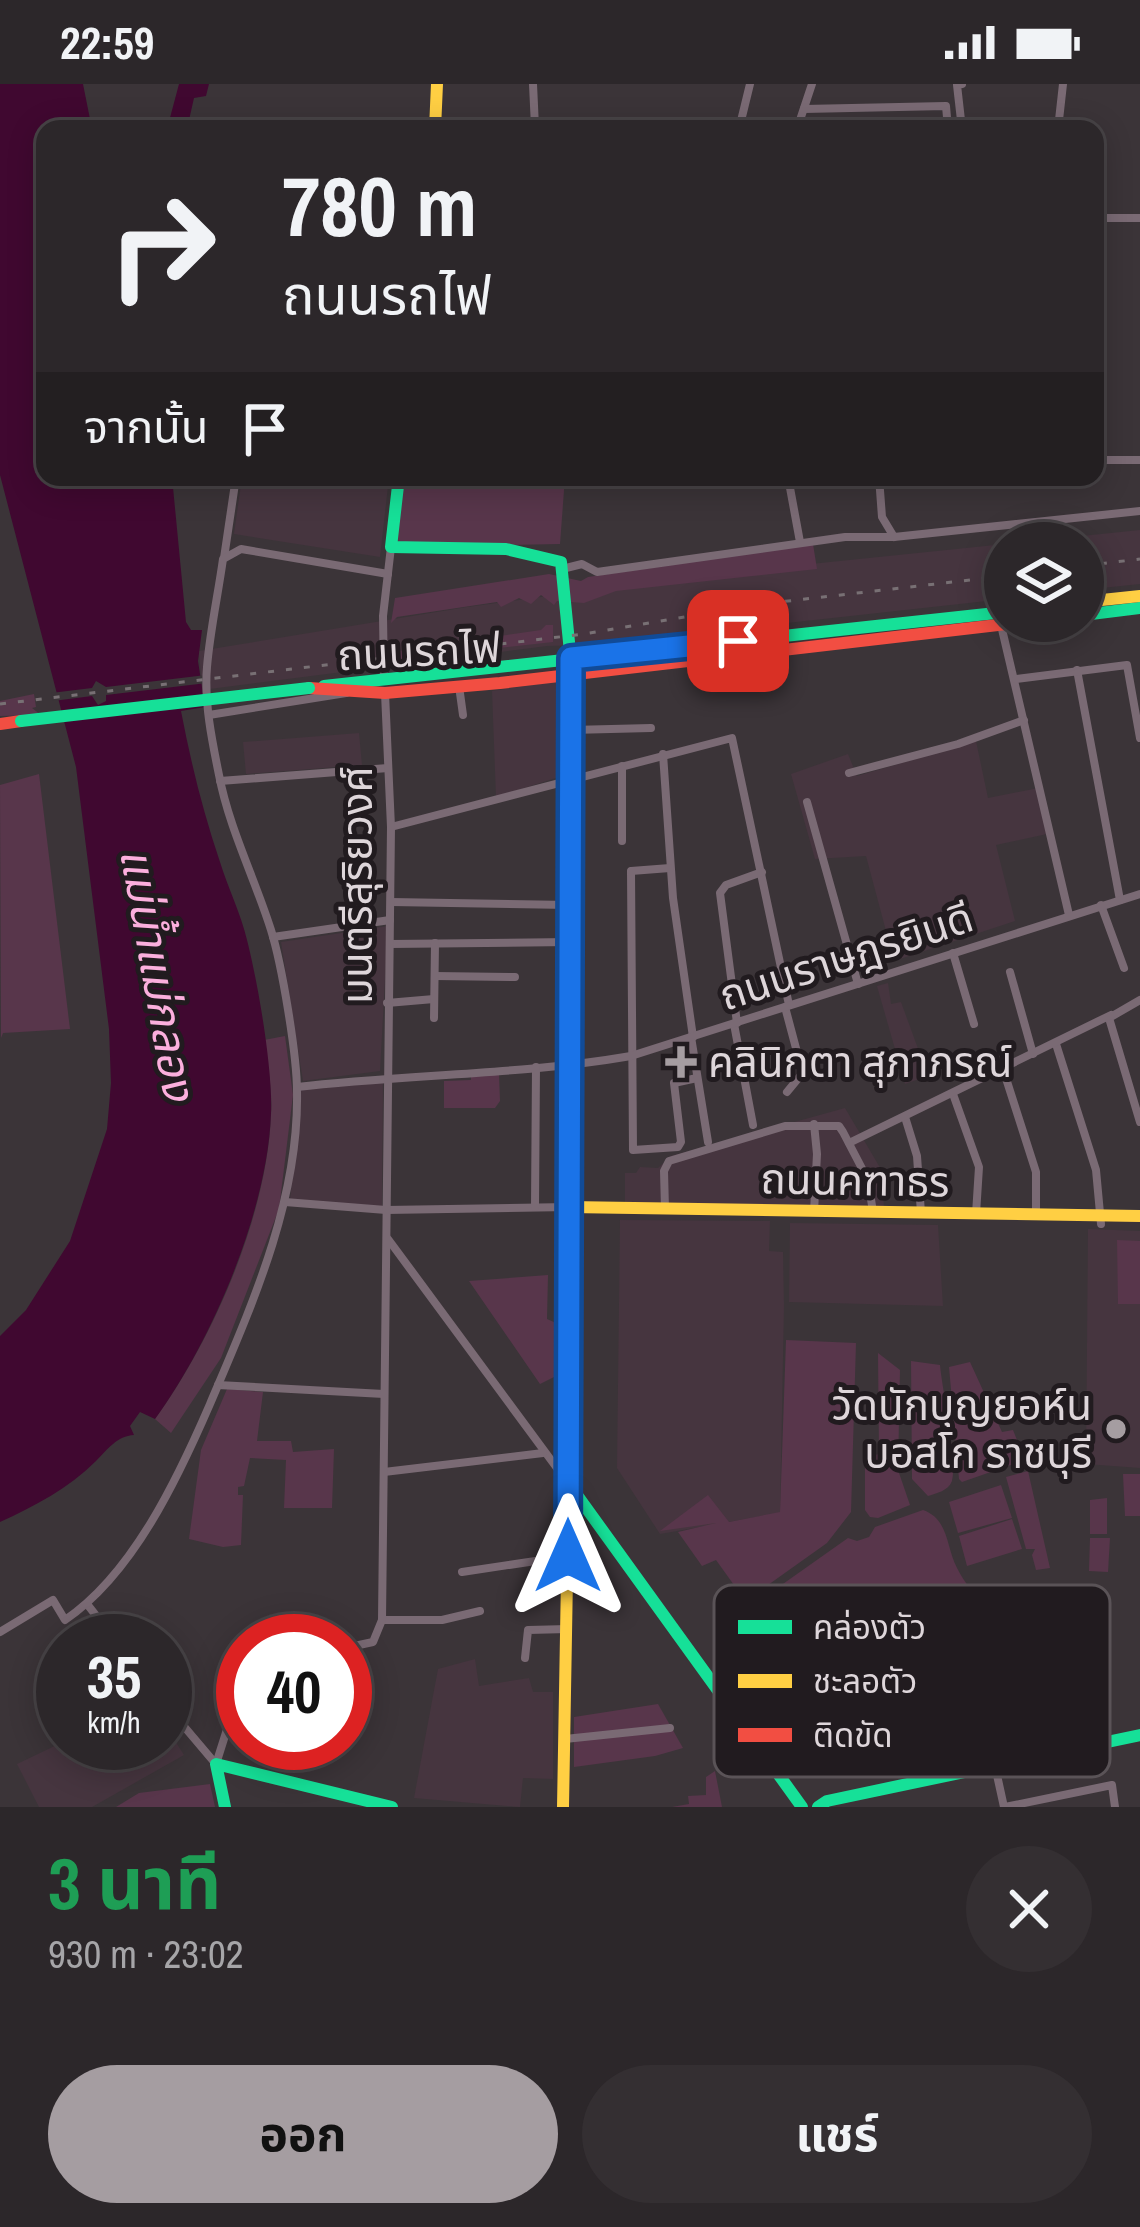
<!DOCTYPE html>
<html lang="th">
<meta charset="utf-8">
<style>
:root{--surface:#2c272a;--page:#342f32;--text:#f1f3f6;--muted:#a6a5a8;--line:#484447;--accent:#a59da1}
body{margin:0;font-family:"Archivo Narrow","Noto Sans Thai",sans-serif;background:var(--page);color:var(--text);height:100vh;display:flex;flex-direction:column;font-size:45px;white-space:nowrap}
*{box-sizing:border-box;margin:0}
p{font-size:39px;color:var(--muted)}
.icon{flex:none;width:66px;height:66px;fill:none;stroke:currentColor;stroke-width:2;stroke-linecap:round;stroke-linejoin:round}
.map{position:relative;height:1723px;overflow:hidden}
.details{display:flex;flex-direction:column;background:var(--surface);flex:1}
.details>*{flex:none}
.guide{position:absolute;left:36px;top:36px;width:1068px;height:366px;border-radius:24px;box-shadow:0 6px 30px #0003,0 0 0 3px var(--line);background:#2c272a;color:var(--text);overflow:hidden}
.fabs{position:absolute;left:984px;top:438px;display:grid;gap:24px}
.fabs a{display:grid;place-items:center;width:120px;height:120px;border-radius:50%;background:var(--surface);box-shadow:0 6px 30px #0003,0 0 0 3px var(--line);font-size:60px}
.speed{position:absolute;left:36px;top:1530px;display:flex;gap:24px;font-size:60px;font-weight:700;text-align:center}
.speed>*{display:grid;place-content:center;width:156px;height:156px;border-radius:50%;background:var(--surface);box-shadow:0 6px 30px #0003,0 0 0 3px var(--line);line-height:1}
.speed small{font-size:30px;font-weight:400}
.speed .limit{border:18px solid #d22;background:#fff;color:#111}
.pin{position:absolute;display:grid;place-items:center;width:102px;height:102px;color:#fff;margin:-51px;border-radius:24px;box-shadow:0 6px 18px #0006}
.me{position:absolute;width:132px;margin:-66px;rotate:0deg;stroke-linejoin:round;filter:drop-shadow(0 0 9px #0008)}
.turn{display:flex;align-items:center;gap:42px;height:252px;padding:0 48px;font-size:54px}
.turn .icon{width:156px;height:156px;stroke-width:2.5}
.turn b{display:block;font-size:84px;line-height:102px}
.then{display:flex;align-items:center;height:114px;padding:0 48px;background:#0003;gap:24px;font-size:45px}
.round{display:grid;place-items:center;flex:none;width:126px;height:126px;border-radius:63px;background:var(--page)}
.summary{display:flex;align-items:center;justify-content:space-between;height:204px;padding:0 48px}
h1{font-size:72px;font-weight:700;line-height:90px;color:#1e9e55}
.primary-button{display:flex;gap:24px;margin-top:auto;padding:24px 48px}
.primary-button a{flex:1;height:138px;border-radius:72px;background:var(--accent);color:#111;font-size:48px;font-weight:700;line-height:138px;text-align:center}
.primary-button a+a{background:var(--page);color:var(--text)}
.status{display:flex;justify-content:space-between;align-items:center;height:84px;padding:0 60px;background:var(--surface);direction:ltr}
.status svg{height:33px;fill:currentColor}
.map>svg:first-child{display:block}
</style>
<div class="status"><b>22:59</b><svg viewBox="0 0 49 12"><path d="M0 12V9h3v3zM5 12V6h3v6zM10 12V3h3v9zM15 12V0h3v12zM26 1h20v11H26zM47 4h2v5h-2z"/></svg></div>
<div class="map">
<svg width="1140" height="1723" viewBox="0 0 1140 1723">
<rect width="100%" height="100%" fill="#3b3438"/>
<g fill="#46353f">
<path d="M242,393H389L380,473L234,450Z"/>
<path d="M1140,446V500L1083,506V459H1013Z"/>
<path d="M1005,460V515L586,561L547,562L202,606L199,567L467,523L694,492Z"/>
<path d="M559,597V693L496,713L492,607Z"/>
<path d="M359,649L362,681L246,690L243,658Z"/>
<path d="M976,657L988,714L1038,704L1047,750L996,761L1015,837L894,877L866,772L815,775L791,690L848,670L857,692Z"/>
<path d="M388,842L380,987L303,997L281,858Z"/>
<path d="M888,899L891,920L901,918L928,992L905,1000L877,902Z"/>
<path d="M383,996L382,1122L290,1116L301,1006Z"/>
<path d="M845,1024L882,1087L884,1124L625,1121V1089H636L640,1083L658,1084L671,1072Z"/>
<path d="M620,1136L770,1137L769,1167L783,1168L784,1222L780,1429L660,1450L617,1384Z"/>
<path d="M790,1139L938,1141L943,1222L789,1218Z"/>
<path d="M1088,1145L1140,1147V1384L1086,1380Z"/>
<path d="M475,1575L479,1602L529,1594L533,1608H553V1695L523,1694L520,1723L414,1714L438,1585Z"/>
<path d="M165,1641L184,1671L92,1723H39L17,1680L63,1658L165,1659Z"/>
</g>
<g fill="#58364b">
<path d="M399,393H565L560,460L391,463Z"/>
<path d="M813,460L817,485L616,507L584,519L557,517L554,521L541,511L531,520L519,514L501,523L497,518L397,533L391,539L395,514L549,490L581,497L588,493Z"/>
<path d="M546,541H553V558L393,576L392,568L541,546Z"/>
<path d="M34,610L36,623L32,624L41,631L0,632V617Z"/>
<path d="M39,690L70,945L3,949L1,954L0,701Z"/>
<path d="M285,952L293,1011L279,1125L221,1274L171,1349L155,1335C214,1254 267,1131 271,1031C273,1006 267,981 264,956Z"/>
<path d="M471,990H499L500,1017L495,1024H444V997L471,996Z"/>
<path d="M1117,1156L1140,1157V1220H1118Z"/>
<path d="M548,1191L547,1235L556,1239V1292L540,1300L469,1197Z"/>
<path d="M786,1256L856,1259L851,1428L827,1459L726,1531L720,1523L739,1508L716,1476L702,1482L678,1448L716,1439L660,1447L708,1411L729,1438L780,1428Z"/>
<path d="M878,1269L900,1286L898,1386L910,1421L878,1434L870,1433L865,1426V1373L879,1370Z"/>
<path d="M911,1277L940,1281C942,1304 958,1380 952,1397C948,1407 937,1409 928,1412L912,1395Z"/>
<path d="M970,1278L1002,1348L1013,1346L1025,1376L962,1398L959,1395L949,1283Z"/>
<path d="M227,1305L263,1308L257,1357H291L293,1368L334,1365L332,1424H284L286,1376L250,1374L244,1402L238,1403V1411H243L241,1461L223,1463L189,1455L201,1366Z"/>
<path d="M1028,1387L1050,1484L1036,1486L1032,1471L1035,1465H1026L1006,1393Z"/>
<path d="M1123,1390H1140V1432H1125Z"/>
<path d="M1001,1401L1012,1434L958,1449L949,1418Z"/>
<path d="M1107,1414V1450H1090V1416Z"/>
<path d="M923,1426C949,1435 946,1463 957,1484C964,1498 976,1514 988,1523L1052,1503L1064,1522L1070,1562L1078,1572V1583L1073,1589L1080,1591C1088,1614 1080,1626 1057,1630L1047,1624L1045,1610L1054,1594L1043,1574L1053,1565L1035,1557L1036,1521C1009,1523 986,1533 958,1535L977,1646L958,1649L937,1543L952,1540L950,1530L927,1532L932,1577L911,1581L914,1609L904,1611L901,1607L879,1614L864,1608L844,1610L835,1600L826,1601L818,1621L826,1628L805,1640L809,1627L802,1615L808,1606L789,1575L765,1592L729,1538L848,1454L857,1457L869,1453L875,1443Z"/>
<path d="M1012,1435L1022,1465L967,1482L959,1452Z"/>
<path d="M1090,1454H1110L1108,1488L1089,1487Z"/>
<path d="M658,1620L683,1664L655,1672L574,1683V1633Z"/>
<path d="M715,1687L722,1723H672L689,1720L688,1712L706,1711V1693Z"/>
<path d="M210,1700L215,1723H116L139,1709Z"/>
</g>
<g fill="#400830">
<path d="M0,0H83L92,45H45V393H172L186,538L191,546H202L198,577L205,623L181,627C191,679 203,728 220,778C228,804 241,830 247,856C258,899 273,986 271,1029C268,1126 212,1257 155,1335L140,1328L130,1342L134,1351C117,1352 108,1365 96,1377C69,1404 35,1422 0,1438V1252L26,1226L70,1157L107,1045L111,999L109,945L76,683L0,391Z"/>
<path d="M179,0H209L206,12L194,14L187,45H167Z"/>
</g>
<path fill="#3b3438" d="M206,591L207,599L106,611V617L98,621L92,612L53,617L51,609L92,604L96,597L106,603Z"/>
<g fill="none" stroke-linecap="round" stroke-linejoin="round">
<g stroke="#7a6a74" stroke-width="8">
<path d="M533,0L535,43"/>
<path d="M804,25L946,22L948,45"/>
<path d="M411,45L435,43"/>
<path d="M515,45L614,38L691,45"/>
<path d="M739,45L750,0"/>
<path d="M797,45L812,0"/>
<path d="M962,45L957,1L962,0"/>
<path d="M1058,45L1063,0"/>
<path d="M1095,134H1140"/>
<path d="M1095,376H1140"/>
<path d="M725,393V395"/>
<path d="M788,393L800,458"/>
<path d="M879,393L882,433L894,453"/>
<path d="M224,474L236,393"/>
<path d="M562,485L582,480L597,488L845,453H894L1140,427"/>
<path d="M1001,541L1069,831"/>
<path d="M1077,586L1120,816"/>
<path d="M1016,595L1127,581L1140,654"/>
<path d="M384,597L383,532L391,463"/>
<path d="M459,602L463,631"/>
<path d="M209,631L346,609"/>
<path d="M571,646L651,644"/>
<path d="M663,670L673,814L693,953"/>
<path d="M849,689L958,660L1024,636"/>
<path d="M220,697L388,684"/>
<path d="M807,718L858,900"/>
<path d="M391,743L732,654L789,921"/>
<path d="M622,757V682"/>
<path d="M670,784L631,787L633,1066L678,1063L681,1058L674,999L697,994"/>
<path d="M391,818L570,821"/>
<path d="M1101,821L1124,884"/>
<path d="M273,853L390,836"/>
<path d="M390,860L570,858"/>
<path d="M953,869L974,940"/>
<path d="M1010,888L1033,970"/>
<path d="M435,892L515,893"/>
<path d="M1140,916L1109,934L1140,1038"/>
<path d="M387,919L434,915"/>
<path d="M785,923L801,983V991L787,1008"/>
<path d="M434,934L435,859"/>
<path d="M737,939L720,809L726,801L762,788"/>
<path d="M734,940L753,1041"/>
<path d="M691,953L708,1058"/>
<path d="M1056,960L1096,1086L1101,1140"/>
<path d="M1003,985L1036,1088V1131"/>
<path d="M297,1003C408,990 521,991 631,972L1140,810"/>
<path d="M953,1010L979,1083L976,1130"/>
<path d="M905,1033L917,1072L921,1129"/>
<path d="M849,1059L1111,931"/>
<path d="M285,1118L386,1126L569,1123"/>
<path d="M535,1123L536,983"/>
<path d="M665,1125L664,1087L669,1077L785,1042H839L843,1048L868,1096L873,1128"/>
<path d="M814,1128L817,1070L814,1040"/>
<path d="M388,1155L568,1399"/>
<path d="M218,1301L384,1310"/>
<path d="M384,1388L543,1369"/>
<path d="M462,1488L569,1472"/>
<path d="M87,1520L116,1557"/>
<path d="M382,1536H442L480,1527"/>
<path d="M996,1538L1021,1676"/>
<path d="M962,1544L981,1651"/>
<path d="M929,1546L952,1657L1016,1645"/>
<path d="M0,1548L53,1516L65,1536C133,1490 178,1394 210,1320C252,1221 299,1117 297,1008C297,971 282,881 271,846C255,795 229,744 219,691C212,657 204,618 207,583C210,547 218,511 223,475L241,465L388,490"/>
<path d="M345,1564L373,1558L382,1536L391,743L385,609"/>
<path d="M525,1574L528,1546L568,1545"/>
<path d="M165,1620L215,1679"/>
<path d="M565,1655L670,1644"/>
<path d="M216,1680L243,1595"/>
<path d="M995,1682L1004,1723"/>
<path d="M1005,1723L1112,1701L1115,1723"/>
</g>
<g stroke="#16e098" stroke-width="12">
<path d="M399,393L391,463L506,465L561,478L572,588L569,1378"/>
<path d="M1083,531L1140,524"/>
<path d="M324,602L1005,528"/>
<path d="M569,1400L802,1723"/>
<path d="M225,1723L216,1680L392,1723"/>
<path d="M818,1723L827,1717L1140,1651"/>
</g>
<g stroke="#ffcf43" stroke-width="12">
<path d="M435,45L437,0"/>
<path d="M1083,518L1140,512"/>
<path d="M569,1123L1140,1132"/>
<path d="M563,1723L569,1378"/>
</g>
<g stroke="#f24e42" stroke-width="12">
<path d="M309,604L385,609L500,599L1032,537"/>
<path d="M0,640L21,637"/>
</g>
<g stroke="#787074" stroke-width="3" stroke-dasharray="6 12" stroke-linecap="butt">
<path d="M1083,482L1140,475"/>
<path d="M0,620L584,550L762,520L1005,492"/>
</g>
<path stroke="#16e098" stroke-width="12" d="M21,637L309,604"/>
</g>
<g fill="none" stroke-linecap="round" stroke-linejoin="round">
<g stroke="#114b97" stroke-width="30">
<path id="route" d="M568,1472L571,574L738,557"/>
</g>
<use href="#route" stroke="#1a73e8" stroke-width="21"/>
</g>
<g fill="#a59da1" stroke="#211b1f" stroke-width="4.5">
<path d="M675 960h12v12h12v12h-12v12h-12v-12h-12v-12h12z"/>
<circle cx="1116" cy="1345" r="12"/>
</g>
<g text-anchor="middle" stroke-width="10" stroke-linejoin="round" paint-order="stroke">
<g font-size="42" fill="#ded6da" stroke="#211b1f">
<text transform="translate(419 567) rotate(-3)" y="15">ถนนรถไฟ</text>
<text transform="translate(357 801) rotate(-90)" y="15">มนตรีสุริยวงศ์</text>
<text transform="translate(846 872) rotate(-18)" y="15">ถนนราษฎรยินดี</text>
<text transform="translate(855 1096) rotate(1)" y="15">ถนนคฑาธร</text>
</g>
<g font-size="42" fill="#ded6da" stroke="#211b1f" text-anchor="start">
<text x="708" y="993">คลินิกตา สุภาภรณ์</text>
<text x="1092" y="1336" text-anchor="end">วัดนักบุญยอห์น<tspan x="1092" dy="48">บอสโก ราชบุรี</tspan></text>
</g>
<g font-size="45" font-style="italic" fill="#fbafdd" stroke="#211b1f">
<text transform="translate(158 890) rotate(80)" y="16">แม่น้ำแม่กลอง</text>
</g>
</g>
<rect x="714" y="1501" width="396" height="192" rx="18" fill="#211b1f" stroke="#5a5357" stroke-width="3"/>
<rect x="738" y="1536" width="54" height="14" fill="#16e098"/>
<rect x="738" y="1590" width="54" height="14" fill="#ffcf43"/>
<rect x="738" y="1644" width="54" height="14" fill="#f24e42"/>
<g font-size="33" fill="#ded6da">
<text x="813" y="1555">คล่องตัว</text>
<text x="813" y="1609">ชะลอตัว</text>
<text x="813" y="1663">ติดขัด</text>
</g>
</svg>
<div class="fabs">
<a><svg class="icon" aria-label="layers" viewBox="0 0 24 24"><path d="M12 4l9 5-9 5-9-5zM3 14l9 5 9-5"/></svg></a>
</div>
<div class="speed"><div>35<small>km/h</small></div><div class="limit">40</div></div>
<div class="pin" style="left:738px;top:557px;background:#d93025"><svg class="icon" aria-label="arrive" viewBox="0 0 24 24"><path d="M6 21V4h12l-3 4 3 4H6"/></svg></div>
<svg class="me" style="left:568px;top:1472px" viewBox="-20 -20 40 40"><path d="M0-17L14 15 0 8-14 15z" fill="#1a73e8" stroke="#fff" stroke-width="4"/></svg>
<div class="guide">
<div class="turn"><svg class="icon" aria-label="right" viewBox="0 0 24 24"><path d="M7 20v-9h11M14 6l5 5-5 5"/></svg><div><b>780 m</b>ถนนรถไฟ</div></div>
<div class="then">จากนั้น<svg class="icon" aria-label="arrive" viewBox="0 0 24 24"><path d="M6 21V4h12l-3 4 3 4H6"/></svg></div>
</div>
</div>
<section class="details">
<div class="summary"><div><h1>3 นาที</h1><p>930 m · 23:02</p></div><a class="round"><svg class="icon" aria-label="close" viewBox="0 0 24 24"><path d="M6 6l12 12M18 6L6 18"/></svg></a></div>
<div class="primary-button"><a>ออก</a><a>แชร์</a></div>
</section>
